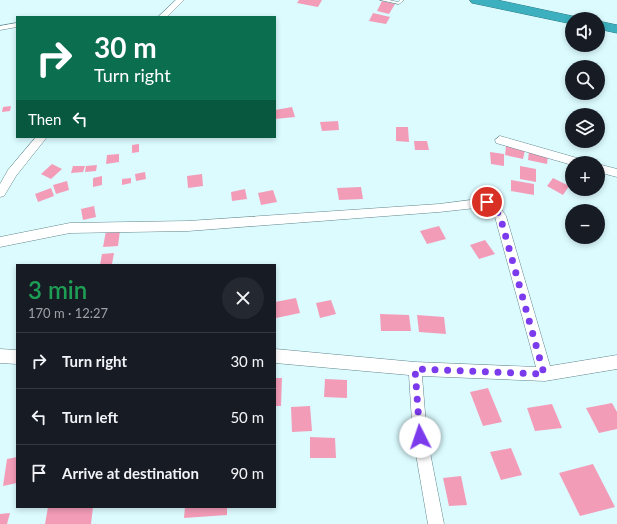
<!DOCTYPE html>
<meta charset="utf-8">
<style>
:root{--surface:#171b24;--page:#242831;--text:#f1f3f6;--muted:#9ea1a6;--line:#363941}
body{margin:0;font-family:Lato,sans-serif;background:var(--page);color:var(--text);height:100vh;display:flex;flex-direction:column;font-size:15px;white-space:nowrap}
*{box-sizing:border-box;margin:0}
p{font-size:13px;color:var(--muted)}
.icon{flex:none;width:22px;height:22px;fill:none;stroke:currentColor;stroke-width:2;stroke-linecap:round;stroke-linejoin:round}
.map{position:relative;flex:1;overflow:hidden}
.drawer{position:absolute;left:16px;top:264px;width:260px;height:244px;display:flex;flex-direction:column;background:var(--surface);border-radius:0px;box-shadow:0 2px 6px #0003}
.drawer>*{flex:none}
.guide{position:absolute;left:16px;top:16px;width:260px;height:122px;border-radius:0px;box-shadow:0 2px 6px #0003;background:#0b6e4f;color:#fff;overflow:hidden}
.tools{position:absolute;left:565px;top:12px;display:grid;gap:8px}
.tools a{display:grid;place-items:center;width:40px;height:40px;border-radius:50%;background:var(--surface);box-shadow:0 2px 6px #0003;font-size:20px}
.pin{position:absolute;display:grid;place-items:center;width:34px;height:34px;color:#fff;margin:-17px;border:2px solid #fff;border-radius:50%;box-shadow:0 1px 4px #0007}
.me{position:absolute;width:44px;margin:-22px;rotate:356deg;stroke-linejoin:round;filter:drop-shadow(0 0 3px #0008)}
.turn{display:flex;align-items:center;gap:14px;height:84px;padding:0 12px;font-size:18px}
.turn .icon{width:52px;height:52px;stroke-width:2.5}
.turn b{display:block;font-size:28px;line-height:34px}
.then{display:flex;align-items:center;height:38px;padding:0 12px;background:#0003;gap:8px;font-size:15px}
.round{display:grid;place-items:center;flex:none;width:42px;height:42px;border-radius:21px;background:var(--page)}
.summary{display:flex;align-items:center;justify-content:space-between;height:68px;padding:0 12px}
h1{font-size:24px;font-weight:600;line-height:30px;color:#1e9e55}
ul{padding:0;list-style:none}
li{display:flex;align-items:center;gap:12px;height:56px;padding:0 12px;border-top:1px solid var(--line)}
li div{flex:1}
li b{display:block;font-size:15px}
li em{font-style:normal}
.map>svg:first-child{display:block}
</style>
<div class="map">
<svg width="617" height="524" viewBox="0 0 617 524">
<rect width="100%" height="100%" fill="#dbfbff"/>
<g fill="#f39cb8">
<path d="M299,0H322L318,7L297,3Z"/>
<path d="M382,1L395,4L389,14L377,11Z"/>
<path d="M373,13L390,17L386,24L369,21Z"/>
<path d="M11,106L10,111L2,112L3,107Z"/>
<path d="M292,107L295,117L275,119V110Z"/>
<path d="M338,121L339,130L322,131L320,122Z"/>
<path d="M396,127H408L409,142L396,141Z"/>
<path d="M414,141H427L429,150H415Z"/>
<path d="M139,144V152L132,153V145Z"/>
<path d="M506,146L525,150L523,159L505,155Z"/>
<path d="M529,151L548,155L547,164L528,160Z"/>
<path d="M490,152L504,154V166L491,164Z"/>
<path d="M119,154V162L106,164L107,155Z"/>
<path d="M52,164L62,169L51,179L41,174Z"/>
<path d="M97,165L96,171L85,172L86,166Z"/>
<path d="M73,166H85L83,172L71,173Z"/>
<path d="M520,166L536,169V182L520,179Z"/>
<path d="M145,172L146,179L136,181L135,174Z"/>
<path d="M202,174L203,186L188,188L187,176Z"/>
<path d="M102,176V185L93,187V178Z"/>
<path d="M131,178V183L122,185V179Z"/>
<path d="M553,178L569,186L563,195L547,186Z"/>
<path d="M511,180L534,184V195L511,191Z"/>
<path d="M67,181L69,190L56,194L53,185Z"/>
<path d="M361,187L363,199L339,200L337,188Z"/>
<path d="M51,188L54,196L38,202L35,194Z"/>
<path d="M245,189L247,199L232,201L231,192Z"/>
<path d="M273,190L277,202L261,205L258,193Z"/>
<path d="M94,206L96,217L83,220L81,209Z"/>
<path d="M439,226L446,239L427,244L420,231Z"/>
<path d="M120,230L118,246L103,247L106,231Z"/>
<path d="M485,240L495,254L479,259L470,245Z"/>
<path d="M114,253L112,264L100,265L102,254Z"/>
<path d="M296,298L300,313L276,318L275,302Z"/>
<path d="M331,300L336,314L320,318L316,303Z"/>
<path d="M380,314L409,315L411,331H381Z"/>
<path d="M417,315L444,317L446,334L419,332Z"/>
<path d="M275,378H282L281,406H275Z"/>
<path d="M325,379L347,380V398L324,397Z"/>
<path d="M488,388L502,422L483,426L470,392Z"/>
<path d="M612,403L617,412V429L599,433L586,408Z"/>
<path d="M552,404L562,428L535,431L527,408Z"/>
<path d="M310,406L312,431L292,432L291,407Z"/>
<path d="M310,437L335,438L336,458H310Z"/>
<path d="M511,448L522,475L501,480L490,452Z"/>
<path d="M17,457V483L3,486L7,459Z"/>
<path d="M593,464L615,507L580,516L559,473Z"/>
<path d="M461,476L467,505L449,506L443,478Z"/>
<path d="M48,507H93L91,524H45Z"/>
<path d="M185,507H227V515L184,518Z"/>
<path d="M10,513L7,524H0V514Z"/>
</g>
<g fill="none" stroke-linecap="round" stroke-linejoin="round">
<g stroke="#62878c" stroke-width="1">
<path id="lane" d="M380,0H389L398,2L400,0H404L399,4Z"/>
</g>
<g stroke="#62878c" stroke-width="1">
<g id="street">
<path d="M176,0H184L167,17H158Z"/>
<path d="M17,23V27L0,30V26Z"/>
<path d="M500,136L584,160L585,163H572V165L496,143L495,140Z"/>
<path d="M36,137H47L16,176L4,196L0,197V184L8,170Z"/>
<path d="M598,164L617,169V177L598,172Z"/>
<path d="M487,198L498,204L506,216L550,366L617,355V369L545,381L422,376L427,437L444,524H428L413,437L409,375L275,363V349L415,362L536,367L495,217L490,210L485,207L439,212L188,231L70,233L0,247V237L70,223L188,221L439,204Z"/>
<path d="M0,349L17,350V364L0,363Z"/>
</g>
</g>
<g stroke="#297a84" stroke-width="1">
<g id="highway">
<path d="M470,0H497L572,16L577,17L579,19H572V24L477,4L472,3Z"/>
<path d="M598,21L617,25V33L598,29Z"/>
</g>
</g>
<use href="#lane" fill="#fff" fill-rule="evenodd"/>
<use href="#street" fill="#fff" fill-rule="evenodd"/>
<use href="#highway" fill="#3cb0be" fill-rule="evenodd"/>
</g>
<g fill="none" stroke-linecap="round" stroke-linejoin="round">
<path stroke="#7c3aed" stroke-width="7" stroke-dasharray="0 12.6" d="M420,437L415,369L544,374L500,216L494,207L487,202"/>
</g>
</svg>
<div class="tools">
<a><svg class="icon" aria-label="sound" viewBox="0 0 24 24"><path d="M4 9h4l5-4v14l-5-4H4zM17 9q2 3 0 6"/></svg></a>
<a><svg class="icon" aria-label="search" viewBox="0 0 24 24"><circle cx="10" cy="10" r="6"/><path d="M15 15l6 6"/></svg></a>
<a><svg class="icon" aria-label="layers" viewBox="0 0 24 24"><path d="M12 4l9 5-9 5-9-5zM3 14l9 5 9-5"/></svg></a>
<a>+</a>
<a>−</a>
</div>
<div class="pin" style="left:487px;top:202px;background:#d93025"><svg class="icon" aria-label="arrive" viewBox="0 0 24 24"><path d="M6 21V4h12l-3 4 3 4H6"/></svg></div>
<svg class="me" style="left:420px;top:437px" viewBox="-20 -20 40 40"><circle r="19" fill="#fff"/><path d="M0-13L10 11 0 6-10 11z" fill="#7c3aed"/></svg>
<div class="guide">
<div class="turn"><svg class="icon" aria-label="right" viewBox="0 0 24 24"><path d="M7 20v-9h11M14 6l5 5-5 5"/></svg><div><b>30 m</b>Turn right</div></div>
<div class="then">Then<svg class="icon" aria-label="left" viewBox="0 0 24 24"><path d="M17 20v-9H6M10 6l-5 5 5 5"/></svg></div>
</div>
<section class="drawer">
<div class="summary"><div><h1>3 min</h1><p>170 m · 12:27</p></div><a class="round"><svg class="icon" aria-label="close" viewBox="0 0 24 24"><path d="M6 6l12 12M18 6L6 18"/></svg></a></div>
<ul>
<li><svg class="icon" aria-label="right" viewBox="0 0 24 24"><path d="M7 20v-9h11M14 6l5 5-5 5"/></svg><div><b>Turn right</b></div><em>30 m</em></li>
<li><svg class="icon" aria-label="left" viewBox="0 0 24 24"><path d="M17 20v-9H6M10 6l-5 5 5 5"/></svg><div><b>Turn left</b></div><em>50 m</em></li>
<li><svg class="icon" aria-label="arrive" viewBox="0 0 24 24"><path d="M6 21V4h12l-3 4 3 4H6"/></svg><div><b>Arrive at destination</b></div><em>90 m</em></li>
</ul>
</section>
</div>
